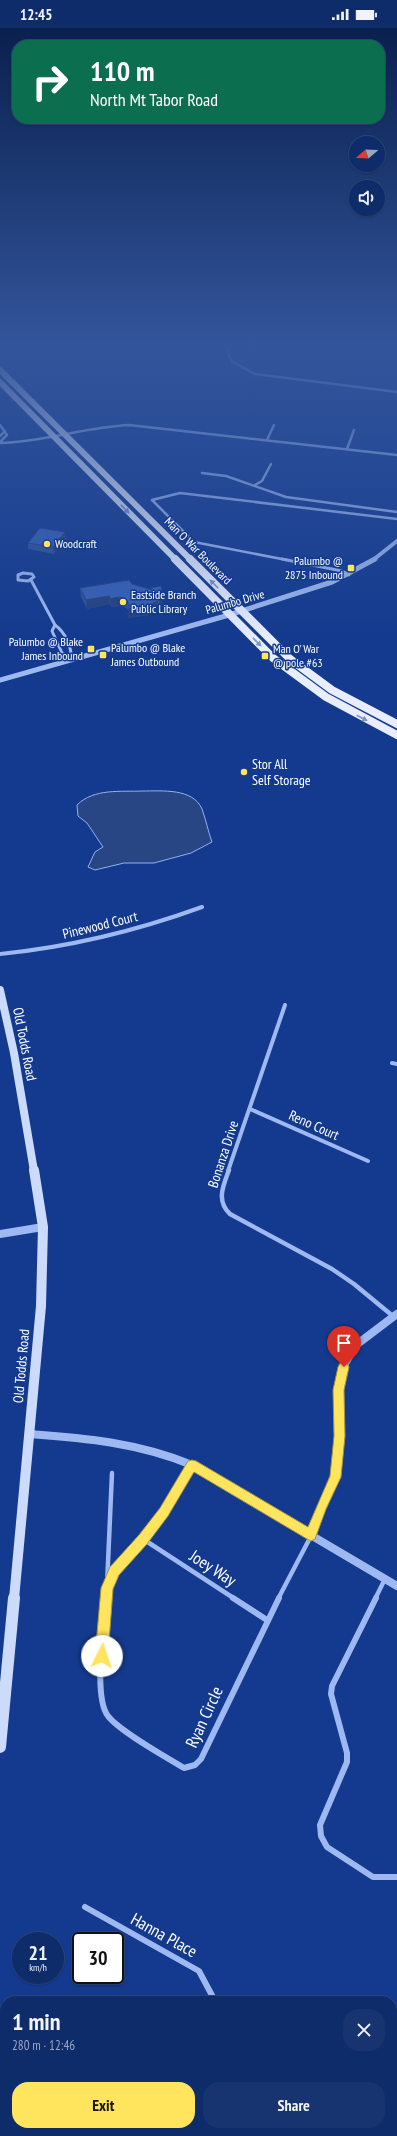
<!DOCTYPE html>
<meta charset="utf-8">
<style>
:root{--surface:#0e2c6a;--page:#173470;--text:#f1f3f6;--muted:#9ba7c1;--line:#2e487e;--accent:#ffe45e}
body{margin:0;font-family:"PT Sans Narrow",sans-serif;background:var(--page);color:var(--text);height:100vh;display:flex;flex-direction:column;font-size:15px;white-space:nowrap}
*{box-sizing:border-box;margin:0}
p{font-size:13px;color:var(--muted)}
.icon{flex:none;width:22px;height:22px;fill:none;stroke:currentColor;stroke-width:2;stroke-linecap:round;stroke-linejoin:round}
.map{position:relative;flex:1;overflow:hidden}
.side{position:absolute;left:0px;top:1968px;width:397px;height:140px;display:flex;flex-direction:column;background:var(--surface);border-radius:16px 16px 0 0;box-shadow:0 1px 3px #0004,0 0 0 1px var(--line)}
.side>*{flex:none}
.guide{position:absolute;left:12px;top:12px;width:373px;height:84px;border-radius:16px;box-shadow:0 1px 3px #0004,0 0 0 1px var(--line);background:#0b6e4f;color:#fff;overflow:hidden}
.needle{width:26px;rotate:251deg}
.controls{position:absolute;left:349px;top:108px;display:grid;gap:8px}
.controls a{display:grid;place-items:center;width:36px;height:36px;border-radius:50%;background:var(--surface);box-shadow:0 1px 3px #0004,0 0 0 1px var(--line);font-size:20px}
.speed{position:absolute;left:12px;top:1904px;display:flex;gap:8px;font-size:20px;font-weight:700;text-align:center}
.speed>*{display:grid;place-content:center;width:52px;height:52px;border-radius:50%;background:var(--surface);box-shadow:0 1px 3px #0004,0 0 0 1px var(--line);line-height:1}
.speed small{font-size:10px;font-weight:400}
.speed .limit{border:2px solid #111;border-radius:6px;background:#fff;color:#111}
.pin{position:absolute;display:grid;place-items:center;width:34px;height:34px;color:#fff;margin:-41px -17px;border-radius:50% 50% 50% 0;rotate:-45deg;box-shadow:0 0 4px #0007}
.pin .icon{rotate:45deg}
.me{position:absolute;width:44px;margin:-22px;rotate:4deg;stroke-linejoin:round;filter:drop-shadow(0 0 3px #0008)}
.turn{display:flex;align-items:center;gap:14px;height:84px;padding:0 12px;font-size:18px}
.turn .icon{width:52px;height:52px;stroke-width:2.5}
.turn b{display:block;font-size:28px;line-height:34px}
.round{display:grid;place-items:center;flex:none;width:42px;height:42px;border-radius:16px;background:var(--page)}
.overview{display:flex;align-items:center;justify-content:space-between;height:68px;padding:0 12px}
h1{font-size:24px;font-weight:700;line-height:30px}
.action{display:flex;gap:8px;margin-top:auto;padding:8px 12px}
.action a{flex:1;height:46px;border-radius:16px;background:var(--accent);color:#111;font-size:16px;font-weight:700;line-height:46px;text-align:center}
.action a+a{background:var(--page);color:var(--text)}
.status{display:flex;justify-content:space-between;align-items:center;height:28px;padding:0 20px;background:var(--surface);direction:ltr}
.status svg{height:11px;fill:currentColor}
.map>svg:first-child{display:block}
</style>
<div class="status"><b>12:45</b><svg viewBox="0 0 49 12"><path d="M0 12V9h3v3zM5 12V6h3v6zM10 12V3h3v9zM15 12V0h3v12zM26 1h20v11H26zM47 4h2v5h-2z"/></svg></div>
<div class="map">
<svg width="397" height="2108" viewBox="0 0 397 2108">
<rect width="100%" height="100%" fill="#133a8e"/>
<g fill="#284584" stroke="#90b2f4">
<path d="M143,763C162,763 193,760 202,781C206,792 208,803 212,814L191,825L154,835H124L95,842L88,839L95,824L103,819L87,795L78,788L77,777C94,760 121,764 143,763Z"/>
<path d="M392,2029L397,2032V2108H328L326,2103H392Z"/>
</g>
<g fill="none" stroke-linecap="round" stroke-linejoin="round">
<g stroke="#9eb9f1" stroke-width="2.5">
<path d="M229,316L228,326L233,334L255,346L397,364"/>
<path d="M0,397L7,407L0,414"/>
<path d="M0,408L5,403"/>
<path d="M267,412L274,397"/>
<path d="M0,415C44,414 85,399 129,397L397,427"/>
<path d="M347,421L354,402"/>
<path d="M202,445L226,448L286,469L397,484"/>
<path d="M255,457L262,453L271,436"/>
<path d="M287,532L194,514L152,472L180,465L397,491"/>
</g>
<g stroke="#9eb9f1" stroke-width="3">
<path d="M282,531L342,543L349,547"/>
<path d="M23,545L32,546L34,549L28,553L18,552V547Z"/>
<path d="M31,552L55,597"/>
<path d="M55,597C65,604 72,619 71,631L62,625L52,603Z"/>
</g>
<g stroke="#9eb9f1" stroke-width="4">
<path d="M0,926C70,919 136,903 202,879"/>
<path d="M392,1035L397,1036"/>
<path d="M250,1081L368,1133"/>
<path d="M228,1143L285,977"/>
</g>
<g stroke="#9eb9f1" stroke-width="4.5">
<path d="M229,1142C223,1158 216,1173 230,1186L332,1241L354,1256L394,1289"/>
<path d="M143,1511L235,1571"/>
<path d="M107,1557L112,1445"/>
<path d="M106,1571C109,1539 145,1511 163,1485C174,1470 183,1453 192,1437"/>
<path d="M278,1571L311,1508"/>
<path d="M375,1571L385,1551"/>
</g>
<g stroke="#9eb9f1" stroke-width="6">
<path d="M106,1570C104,1596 93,1669 108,1688C119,1703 166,1729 184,1740L195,1737L201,1731L279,1570"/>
<path d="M233,1570L267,1592"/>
<path d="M376,1570L332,1658L331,1666L347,1725V1734L320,1797L321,1808L327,1819L373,1849H397"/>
<path d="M85,1879L199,1943L215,1973"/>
<path d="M69,2103L76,2108"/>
<path d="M217,2103V2108"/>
</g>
<path stroke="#9eb9f1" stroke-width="4" d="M373,532L397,513"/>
<path stroke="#9eb9f1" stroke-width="5" d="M0,652L229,587L332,554L375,531"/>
<g stroke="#9eb9f1" stroke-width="8">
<path d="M0,1206L43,1199"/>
<path d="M29,1406C86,1410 139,1415 192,1437L397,1558"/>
<path d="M311,1507L335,1449L340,1408L338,1362L343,1339L356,1317L397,1286"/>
</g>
<path stroke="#ccdbfb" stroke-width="8" d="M0,962L14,1025L34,1143"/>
<path stroke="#ccdbfb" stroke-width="10" d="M14,1571L41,1278L43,1199L34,1142"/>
<path stroke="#ccdbfb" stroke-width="12" d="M0,1719L14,1570"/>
<g stroke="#e8eeff" stroke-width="6">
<path d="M0,342L191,532"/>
<path d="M0,354L176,532"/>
</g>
<g stroke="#e8eeff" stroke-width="8">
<path d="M175,531L273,630L326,669L397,707"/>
<path d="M190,531L290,631L332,662L397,696"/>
</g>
</g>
<g fill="#2f539c">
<path d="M66,511L54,526L28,521V515Z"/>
<path d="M132,556L151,561V560L163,572L159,585L158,582L149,587L128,590V582L126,580L120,578L111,579L110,576L87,581L81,569L80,560Z"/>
</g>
<g fill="#26437f">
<path d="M65,504L66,511L54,526L53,519Z"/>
<path d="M162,564L163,572L159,585V577Z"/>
<path d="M109,568L110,576L87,581L86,572Z"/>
<path d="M119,569L120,578L111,579L110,571Z"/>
<path d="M157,573L158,582L149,587L128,590V581Z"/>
</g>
<g fill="#3760b5" stroke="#26437f">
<path d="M40,500L65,504L53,519L28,515Z"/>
<path d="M129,552L132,556L152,562L151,560L161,558L162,564L159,577L157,573L148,578L128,581L129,577L126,571L119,569L110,571L109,568L86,572L80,560Z"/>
</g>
<defs><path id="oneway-solid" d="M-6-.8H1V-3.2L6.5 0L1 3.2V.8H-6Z"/></defs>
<g fill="#7e94c6">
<use href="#oneway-solid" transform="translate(125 481) rotate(46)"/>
<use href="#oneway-solid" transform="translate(214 556) rotate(-135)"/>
<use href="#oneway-solid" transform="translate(257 614) rotate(45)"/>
<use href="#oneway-solid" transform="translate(362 690) rotate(28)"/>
</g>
<linearGradient id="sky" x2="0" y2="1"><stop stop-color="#0a204e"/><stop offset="0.52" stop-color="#33559b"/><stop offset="1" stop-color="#33559b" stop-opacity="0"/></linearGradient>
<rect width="397" height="611" fill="url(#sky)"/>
<path fill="#ffe45e" stroke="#a6943d" d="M344,1334L347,1335L349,1339L344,1362L345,1408L341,1449L326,1481L315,1511L311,1513L307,1511L194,1444L168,1488L147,1516L119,1547L113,1561L108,1628L106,1632L102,1634L97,1632L95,1628L101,1560L110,1539L139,1507L160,1480L188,1433L192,1432L196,1433L308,1499L330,1448L334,1408L333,1362L338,1339L340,1335Z"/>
<g fill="#ffe45e" stroke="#133a8e" stroke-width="1.5">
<circle cx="47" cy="516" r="4"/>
<rect x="347" y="536" width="8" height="8" rx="2"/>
<circle cx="123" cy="574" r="4"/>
<rect x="87" y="617" width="8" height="8" rx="2"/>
<rect x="99" y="623" width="8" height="8" rx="2"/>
<rect x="261" y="624" width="8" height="8" rx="2"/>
<circle cx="244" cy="744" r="4"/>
</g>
<g text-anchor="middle" stroke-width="3" stroke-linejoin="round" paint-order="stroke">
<g font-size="12" fill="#fff" stroke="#133a8e" text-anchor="start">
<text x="55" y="520">Woodcraft</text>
<text x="343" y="537" text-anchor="end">Palumbo @<tspan x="343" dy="14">2875 Inbound</tspan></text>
<text x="131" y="571">Eastside Branch<tspan x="131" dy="14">Public Library</tspan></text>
<text x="83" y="618" text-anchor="end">Palumbo @ Blake<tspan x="83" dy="14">James Inbound</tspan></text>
<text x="111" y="624">Palumbo @ Blake<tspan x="111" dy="14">James Outbound</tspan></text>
<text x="273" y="625">Man O' War<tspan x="273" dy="14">@ pole #63</tspan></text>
</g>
<g font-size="12" fill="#fff" stroke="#133a8e">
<text transform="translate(198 523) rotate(45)" y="4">Man O War Boulevard</text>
<text transform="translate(235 574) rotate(-16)" y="4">Palumbo Drive</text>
</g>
<g font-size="14" fill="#fff" stroke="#133a8e" text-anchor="start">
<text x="252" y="741">Stor All<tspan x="252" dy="16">Self Storage</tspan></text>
</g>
<g font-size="14" fill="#fff" stroke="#133a8e">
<text transform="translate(100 897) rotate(-14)" y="5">Pinewood Court</text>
<text transform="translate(25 1016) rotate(79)" y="5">Old Todds Road</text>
<text transform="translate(314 1097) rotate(24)" y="5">Reno Court</text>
<text transform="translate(223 1126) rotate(-72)" y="5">Bonanza Drive</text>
<text transform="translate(21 1338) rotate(-85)" y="5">Old Todds Road</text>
</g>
<g font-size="17" fill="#fff" stroke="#133a8e">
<text transform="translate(213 1540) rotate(33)" y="6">Joey Way</text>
<text transform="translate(204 1689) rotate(-65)" y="6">Ryan Circle</text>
<text transform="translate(164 1907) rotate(29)" y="6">Hanna Place</text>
</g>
</g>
</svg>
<div class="controls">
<a><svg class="needle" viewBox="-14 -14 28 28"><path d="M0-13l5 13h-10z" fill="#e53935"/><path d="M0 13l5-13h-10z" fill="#9ba7c1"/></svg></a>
<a><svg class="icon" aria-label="sound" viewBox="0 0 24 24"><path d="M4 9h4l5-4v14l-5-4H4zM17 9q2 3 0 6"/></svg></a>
</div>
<div class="speed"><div>21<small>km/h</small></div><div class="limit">30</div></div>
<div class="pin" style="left:344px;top:1339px;background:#d93025"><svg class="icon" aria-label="arrive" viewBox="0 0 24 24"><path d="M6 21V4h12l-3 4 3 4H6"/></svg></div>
<svg class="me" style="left:102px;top:1628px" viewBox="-20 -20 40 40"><circle r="19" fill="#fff"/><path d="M0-13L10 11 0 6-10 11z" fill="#ffe45e"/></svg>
<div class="guide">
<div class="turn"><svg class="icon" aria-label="right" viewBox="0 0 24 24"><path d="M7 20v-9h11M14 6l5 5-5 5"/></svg><div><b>110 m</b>North Mt Tabor Road</div></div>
</div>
<section class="side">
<div class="overview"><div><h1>1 min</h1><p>280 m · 12:46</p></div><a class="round"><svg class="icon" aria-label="close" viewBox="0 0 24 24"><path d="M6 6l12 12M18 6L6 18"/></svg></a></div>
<div class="action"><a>Exit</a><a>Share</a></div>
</section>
</div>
